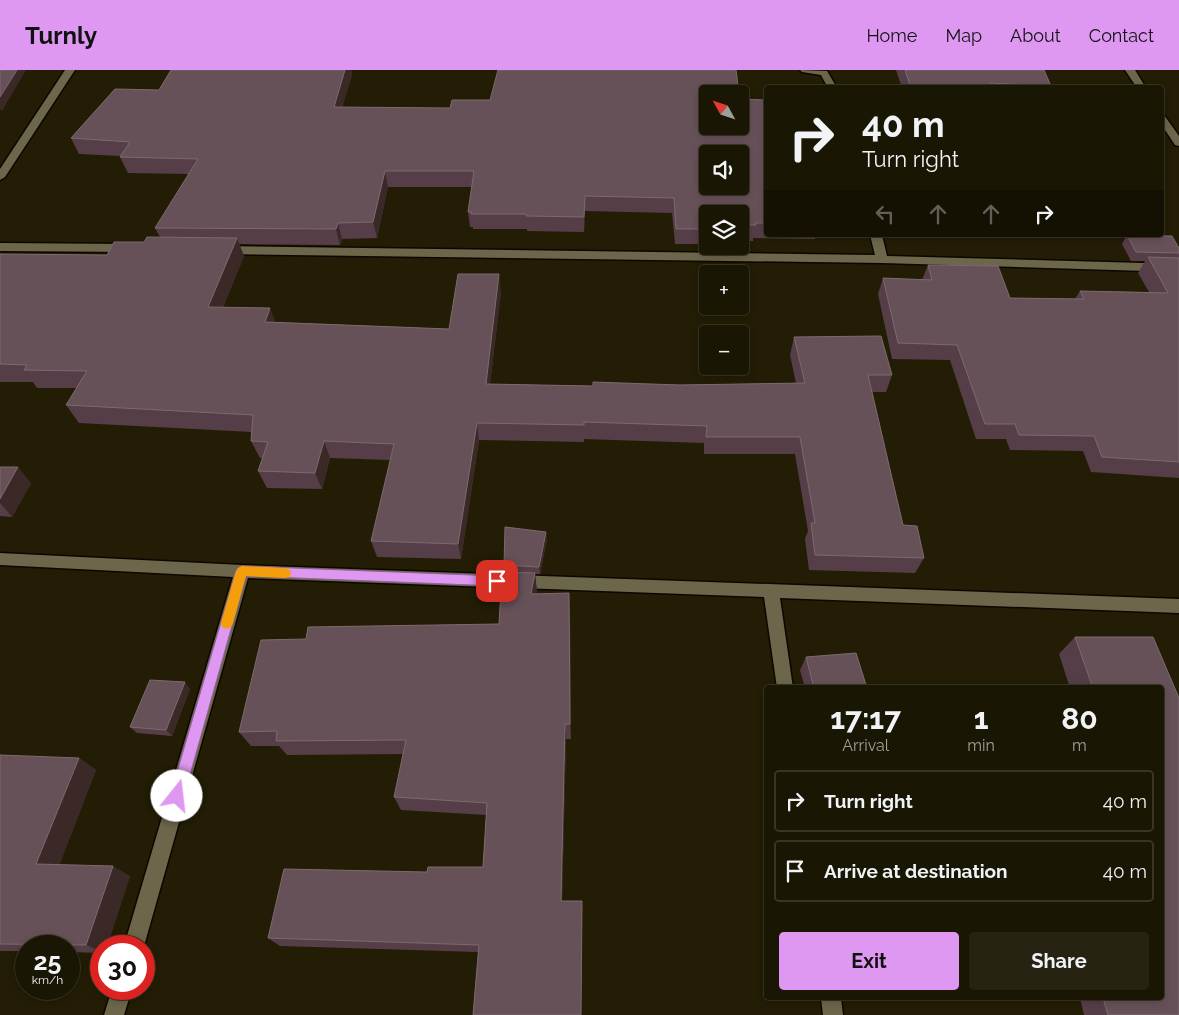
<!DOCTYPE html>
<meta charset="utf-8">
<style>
:root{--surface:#1a1604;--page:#272313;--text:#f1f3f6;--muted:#9f9f9a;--line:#383526;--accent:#de98f2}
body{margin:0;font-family:Raleway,sans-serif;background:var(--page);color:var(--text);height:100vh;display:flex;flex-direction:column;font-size:19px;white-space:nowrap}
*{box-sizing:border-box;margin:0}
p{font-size:16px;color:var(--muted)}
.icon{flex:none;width:28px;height:28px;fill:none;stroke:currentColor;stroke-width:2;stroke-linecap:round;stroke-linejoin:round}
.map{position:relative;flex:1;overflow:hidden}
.sheet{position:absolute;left:764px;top:615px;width:400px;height:315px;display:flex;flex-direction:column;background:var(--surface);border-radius:5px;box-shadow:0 2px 8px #0003,0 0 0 1px var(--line)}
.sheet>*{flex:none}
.hud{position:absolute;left:764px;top:15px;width:400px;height:152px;border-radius:5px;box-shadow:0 2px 8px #0003,0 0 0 1px var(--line);background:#1a1604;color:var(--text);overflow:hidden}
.needle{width:32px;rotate:310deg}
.fabs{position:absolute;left:699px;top:15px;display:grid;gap:10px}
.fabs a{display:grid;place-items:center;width:50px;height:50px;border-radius:5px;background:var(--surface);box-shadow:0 2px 8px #0003,0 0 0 1px var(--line);font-size:25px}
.speed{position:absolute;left:15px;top:865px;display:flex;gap:10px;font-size:25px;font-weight:700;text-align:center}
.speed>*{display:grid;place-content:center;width:65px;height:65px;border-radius:50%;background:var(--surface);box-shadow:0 2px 8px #0003,0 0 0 1px var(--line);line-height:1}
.speed small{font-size:12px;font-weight:400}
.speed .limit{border:8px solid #d22;background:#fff;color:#111}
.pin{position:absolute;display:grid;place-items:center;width:42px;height:42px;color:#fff;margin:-21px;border-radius:10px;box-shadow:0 2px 8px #0006}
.me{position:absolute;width:55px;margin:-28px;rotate:16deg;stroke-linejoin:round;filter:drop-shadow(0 0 4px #0008)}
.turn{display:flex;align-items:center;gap:18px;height:105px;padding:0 15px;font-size:22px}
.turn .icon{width:65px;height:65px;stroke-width:2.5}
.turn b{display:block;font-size:35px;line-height:42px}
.lanes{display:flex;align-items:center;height:48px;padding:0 15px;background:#0003;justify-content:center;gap:25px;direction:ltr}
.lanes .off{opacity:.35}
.eta{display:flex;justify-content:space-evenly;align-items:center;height:85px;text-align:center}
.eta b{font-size:30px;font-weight:700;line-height:35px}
.primary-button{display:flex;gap:10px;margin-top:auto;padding:10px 15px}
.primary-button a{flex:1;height:58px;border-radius:5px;background:var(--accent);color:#111;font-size:20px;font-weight:700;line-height:58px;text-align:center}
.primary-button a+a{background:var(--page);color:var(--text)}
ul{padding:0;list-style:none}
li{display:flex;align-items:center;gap:15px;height:62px;margin:0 10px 8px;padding:0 5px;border:2px solid var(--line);border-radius:5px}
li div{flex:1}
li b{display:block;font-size:19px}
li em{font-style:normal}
header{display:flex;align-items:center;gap:30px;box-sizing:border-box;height:70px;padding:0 25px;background:var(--accent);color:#111}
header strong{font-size:24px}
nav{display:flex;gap:28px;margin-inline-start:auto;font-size:18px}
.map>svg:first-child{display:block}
</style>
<header>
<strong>Turnly</strong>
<nav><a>Home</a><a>Map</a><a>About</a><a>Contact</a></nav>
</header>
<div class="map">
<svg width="1179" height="945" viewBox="0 0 1179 945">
<rect width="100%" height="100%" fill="#231d05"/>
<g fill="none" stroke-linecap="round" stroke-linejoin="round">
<g stroke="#0d0700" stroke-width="3">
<g id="minor">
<path d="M65,0H75L5,107L0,110V99Z"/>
<path d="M800,0L827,1L837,18H828L821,5L802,2Z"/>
<path d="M1125,0H1135L1146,18H1137Z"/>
<path d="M1161,44L1164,45L1179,66V76L1175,75L1161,54Z"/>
<path d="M870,165H882L887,186L1179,194V202L882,193L221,184L215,180L221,176L875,185Z"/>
<path d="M0,173L131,174L137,178L131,182L0,181Z"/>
<path d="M0,483L242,495L1179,529V543L780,528L793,618H777L764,527L248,508L144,876H124L233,507L0,495Z"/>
<path d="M112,919H132L124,945H104Z"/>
<path d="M821,928H841L843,945H823Z"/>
</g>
</g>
<use href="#minor" fill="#6c664b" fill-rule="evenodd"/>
</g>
<g fill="#563e48">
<path d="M171,0H351L352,5L342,37L450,38L490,30L740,29L766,30V165H816L815,169L753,168V171H740V144H708V174H675L672,143L585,141L584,162L527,161V159H473V157H470L468,142L472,117H388L377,168L342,169L340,175L239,174L244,186L223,237L276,252L449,259L501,222L490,314L593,316L796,313L790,285L794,267L892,305L886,322H872L903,455L924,488L915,503L809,500L805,469L808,461L795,384H704V373L584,369V372L479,370L461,489L377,487L371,471L391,390L330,388L322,419L267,418L258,401L263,388H260L251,371L252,362L79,353L66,335L77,318H37L33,312H0V184L107,185L144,172L160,167L155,158L189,104L128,103L120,87L121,86L79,84L71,68L159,20Z"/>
<path d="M896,0H1044L1051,16L1050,18H902Z"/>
<path d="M1127,165L1179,178V408L1091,402L1083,381L1010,380L1006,369H976L950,290L892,289L878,224L883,208L922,210L928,195L1010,228L1075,229L1080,221L1149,222L1138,203L1145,191H1131L1122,174Z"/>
<path d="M0,397L31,413L12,447L0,446Z"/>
<path d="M547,469L540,504H535L537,521L536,524L570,540L571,669H566L562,831H582L581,945H473L478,882L280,876L268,868L427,802L483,797L487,745L401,740L394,727L403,684L287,685L279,676H251L239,662L306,569L499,554L505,502L504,495Z"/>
<path d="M1075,567H1153L1179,628V945H1084L1080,928H1161V618H1070L1059,584Z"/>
<path d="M806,587L867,618H805L800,600Z"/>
<path d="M190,619L172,666L137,663L130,657Z"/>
<path d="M0,685L79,688L96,700L59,795L130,806L107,876H101V883L69,882V876H26V881H0Z"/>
</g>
<g fill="#3a2927">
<path d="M17,0H26L2,41L0,39V27Z"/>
<path d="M345,0H351L352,5L338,52L334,37Z"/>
<path d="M385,101L388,117L377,168L373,152Z"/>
<path d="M585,126V141L584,162V147Z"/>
<path d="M338,153L342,169L340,175L336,159Z"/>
<path d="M237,168L244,186L216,255L208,237Z"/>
<path d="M499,204L501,222L488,331L486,314Z"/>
<path d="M270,238L277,256L265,252Z"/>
<path d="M477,353L479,370L461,489L458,474Z"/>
<path d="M324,371L330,388L322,419L315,403Z"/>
<path d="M18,397L31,413L12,447L0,433V429Z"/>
<path d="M546,462L547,469L540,504L539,497Z"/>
<path d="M535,503L537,521L533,541L531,524Z"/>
<path d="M569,523L570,540L571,669L570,654Z"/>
<path d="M185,612L190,619L172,666L166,660Z"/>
<path d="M565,654L566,669L562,840L561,831Z"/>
<path d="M79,688L96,700L56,804L36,794Z"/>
<path d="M113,796L130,806L107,876H101V881L86,875Z"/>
</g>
<g fill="#675159" stroke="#7c6a6e" fill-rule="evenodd">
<path d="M0,0H17L0,27Z"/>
<path d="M171,0H345L334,37L450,38L452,30H490L498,0H736L739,24H708V56H740V27V29L766,30V153H755L756,155H740V144H708V159H676L674,128L585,126L584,147L526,146V144H471L472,142H468L474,101H385L373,152L338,153L336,159L155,158L198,89L120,87L130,72L71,68L115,19L159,20ZM708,84H740V116H708Z"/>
<path d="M905,0H1044L1051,16L990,13L992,18H911Z"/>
<path d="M1127,165L1172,166L1179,178V183L1136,182Z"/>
<path d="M147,167L237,168L208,237L270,238L265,252L449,259L458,204H499L486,314L593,316V312L680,315L805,313L794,267L881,266L892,305H868L903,455L917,456L924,488L815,485L811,453H815L800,367H706L707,356L584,352V355L477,353L458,474L371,471L394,374L324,371L315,403L258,401L268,372L251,371L253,345L66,335L87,301L24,300L27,295L0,294V184L107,185L114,172H144Z"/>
<path d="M1148,187L1179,188V392L1102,387L1094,366L1019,365L1015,354H985L957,275L898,273L883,208L932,210L928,195L998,196L1010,228L1084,229L1080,221L1168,223Z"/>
<path d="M0,397H18L0,429Z"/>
<path d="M505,457L546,462L539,497L504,495Z"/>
<path d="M502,502L535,503L531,524L569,523L570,654H565L561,831H582L581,945H473L479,875L268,868L284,799L427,802L428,797H483L487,733L394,727L406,670L276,671L277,661L239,662L261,570L306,569L308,557L499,554Z"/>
<path d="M1075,567H1153L1179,628V945H1108L1103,928H1161V618H1093Z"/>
<path d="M856,583L867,618H814L806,587Z"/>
<path d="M150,610L185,612L166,660L130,657Z"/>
<path d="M0,685L79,688L36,794L113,796L86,875L0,874Z"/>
</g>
<path fill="#de98f2" stroke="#90639d" d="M242,496L497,506L501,507L502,511L501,514L497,516L246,506L184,726L182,731L177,733L172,731L170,726L236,501L238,498Z"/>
<path fill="#f59e0b" d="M242,496L285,498L290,500L291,503L290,507L285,508L246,506L233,553L231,557L227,559L222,557L221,553L236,501L238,498Z"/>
</svg>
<div class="fabs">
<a><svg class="needle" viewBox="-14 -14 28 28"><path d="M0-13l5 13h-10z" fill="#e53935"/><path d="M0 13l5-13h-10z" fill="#9f9f9a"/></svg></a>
<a><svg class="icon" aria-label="sound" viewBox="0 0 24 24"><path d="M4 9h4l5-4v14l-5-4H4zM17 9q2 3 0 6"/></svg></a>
<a><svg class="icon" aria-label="layers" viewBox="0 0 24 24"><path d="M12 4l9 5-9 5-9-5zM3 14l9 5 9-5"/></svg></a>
<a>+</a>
<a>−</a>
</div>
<div class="speed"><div>25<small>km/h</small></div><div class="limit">30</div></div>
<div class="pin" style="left:497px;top:511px;background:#d93025"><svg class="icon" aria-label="arrive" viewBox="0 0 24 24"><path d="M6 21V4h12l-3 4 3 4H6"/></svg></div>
<svg class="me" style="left:177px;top:726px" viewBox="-20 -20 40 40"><circle r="19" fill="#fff"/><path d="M0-13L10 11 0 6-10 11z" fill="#de98f2"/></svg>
<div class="hud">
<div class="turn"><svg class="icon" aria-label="right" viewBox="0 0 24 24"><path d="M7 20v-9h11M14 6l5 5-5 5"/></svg><div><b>40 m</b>Turn right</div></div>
<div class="lanes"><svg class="icon off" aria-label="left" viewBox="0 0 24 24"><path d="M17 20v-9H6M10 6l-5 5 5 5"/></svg><svg class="icon off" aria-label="ahead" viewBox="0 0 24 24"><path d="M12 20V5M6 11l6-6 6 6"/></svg><svg class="icon off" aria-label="ahead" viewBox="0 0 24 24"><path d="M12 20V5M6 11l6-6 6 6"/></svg><svg class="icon" aria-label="right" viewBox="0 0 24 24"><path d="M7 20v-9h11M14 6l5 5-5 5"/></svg></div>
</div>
<section class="sheet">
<div class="eta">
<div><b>17:17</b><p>Arrival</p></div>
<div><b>1</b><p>min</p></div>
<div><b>80</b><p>m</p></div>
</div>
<ul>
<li><svg class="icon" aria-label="right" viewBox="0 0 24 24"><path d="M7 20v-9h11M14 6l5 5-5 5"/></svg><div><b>Turn right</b></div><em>40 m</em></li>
<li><svg class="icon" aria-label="arrive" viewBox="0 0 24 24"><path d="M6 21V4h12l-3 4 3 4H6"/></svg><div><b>Arrive at destination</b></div><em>40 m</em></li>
</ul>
<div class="primary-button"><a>Exit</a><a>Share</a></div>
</section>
</div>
